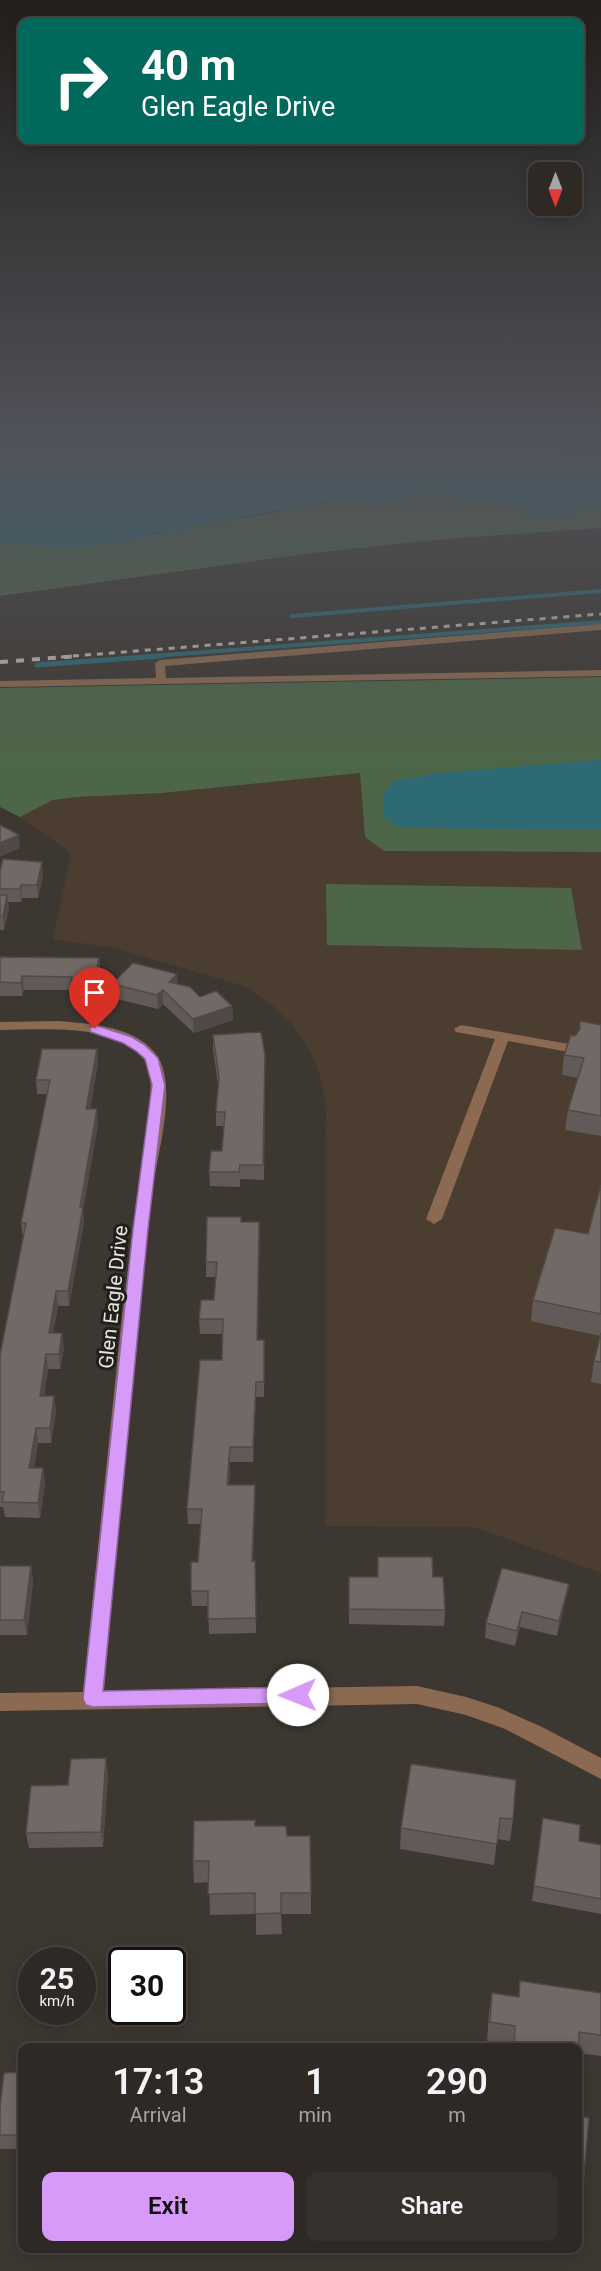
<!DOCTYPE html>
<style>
:root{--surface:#2e2925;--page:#36312d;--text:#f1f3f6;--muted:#a7a6a7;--line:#494542;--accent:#d89af8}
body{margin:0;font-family:Roboto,sans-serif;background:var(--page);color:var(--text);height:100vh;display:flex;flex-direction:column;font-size:22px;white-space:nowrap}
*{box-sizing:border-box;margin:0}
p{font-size:20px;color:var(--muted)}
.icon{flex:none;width:33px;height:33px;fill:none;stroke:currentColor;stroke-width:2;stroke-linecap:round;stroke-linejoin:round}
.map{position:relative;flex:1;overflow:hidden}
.side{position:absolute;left:18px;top:2043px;width:564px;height:210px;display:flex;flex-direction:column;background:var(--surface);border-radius:12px;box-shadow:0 3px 15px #0003,0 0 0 2px var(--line)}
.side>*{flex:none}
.hud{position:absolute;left:18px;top:18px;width:566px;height:126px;border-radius:12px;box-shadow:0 3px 15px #0003,0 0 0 2px var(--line);background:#00695c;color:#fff;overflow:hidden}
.needle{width:39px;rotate:180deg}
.buttons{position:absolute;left:528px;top:162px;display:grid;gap:12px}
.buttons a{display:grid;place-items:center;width:54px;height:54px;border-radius:12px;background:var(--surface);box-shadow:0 3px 15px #0003,0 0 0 2px var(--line);font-size:30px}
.speed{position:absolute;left:18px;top:1947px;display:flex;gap:12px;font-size:30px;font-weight:700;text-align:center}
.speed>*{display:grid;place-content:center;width:78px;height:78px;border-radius:50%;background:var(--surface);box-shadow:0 3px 15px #0003,0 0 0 2px var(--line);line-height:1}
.speed small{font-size:15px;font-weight:400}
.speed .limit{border:3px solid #111;border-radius:9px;background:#fff;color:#111}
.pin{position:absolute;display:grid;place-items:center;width:51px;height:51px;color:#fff;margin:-62px -26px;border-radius:50% 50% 50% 0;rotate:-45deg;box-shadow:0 0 6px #0007}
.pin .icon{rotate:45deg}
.me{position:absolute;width:66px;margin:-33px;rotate:269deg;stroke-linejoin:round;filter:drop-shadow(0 0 4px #0008)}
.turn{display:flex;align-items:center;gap:21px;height:126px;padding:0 24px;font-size:27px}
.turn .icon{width:78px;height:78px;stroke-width:2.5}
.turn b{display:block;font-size:42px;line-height:51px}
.eta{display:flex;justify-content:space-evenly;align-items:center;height:102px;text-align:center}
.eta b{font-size:36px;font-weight:600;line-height:42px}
.button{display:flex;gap:12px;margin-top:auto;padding:12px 24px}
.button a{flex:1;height:69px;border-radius:12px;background:var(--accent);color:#111;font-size:24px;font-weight:600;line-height:69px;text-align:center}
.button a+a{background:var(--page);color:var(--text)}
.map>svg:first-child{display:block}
</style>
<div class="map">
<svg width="601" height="2271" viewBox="0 0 601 2271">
<rect width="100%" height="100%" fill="#3d3731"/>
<path fill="#4b3d2f" d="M361,773L365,837L384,851L601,852V1573L474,1527L325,1526L326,1107L321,1079L310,1051L294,1026L273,1006L244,986L114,948L53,939L71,853L20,817L53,800L77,797L162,793Z"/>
<g fill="#4d6648">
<path d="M479,447H538L568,453L595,455L601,458V466C565,454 528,469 489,464L485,463V455L477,453Z"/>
<path d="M429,493L458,496L466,500L489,499L497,504L512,503L534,508L533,512L523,515L530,518L579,513L575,510L588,507L601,509V528L456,538L312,553L0,596V543L57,547V550L144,539C157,529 171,535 184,529H174L176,528L273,513L299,506L352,501L377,504Z"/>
<path d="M601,677V852L384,851L365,837L360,773L162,793L77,797L53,800L20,817L0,807V688Z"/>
<path d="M326,884L571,888L582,950L327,945Z"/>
</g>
<g fill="#2d6a74">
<path d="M0,447H479L477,453L485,455V463L489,464C528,469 565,454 601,466V509L588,507L576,510L580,513L526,519L520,516L533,512L534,508L516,507L517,504L490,503L489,499L472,501L429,493L377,504H363L360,501L326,502L175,529L189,530L186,533L157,532L144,539L57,550L56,547L0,543Z"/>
<path d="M601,760V830L414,828L395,826L384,817V792L393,782L400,780L439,773Z"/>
</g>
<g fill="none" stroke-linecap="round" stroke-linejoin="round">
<g stroke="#2d6a74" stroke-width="4">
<path d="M292,616L601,591"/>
<path d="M140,657L601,622"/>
</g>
<path stroke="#2d6a74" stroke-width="5" d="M37,665L160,656"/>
<g fill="#8b6a51" fill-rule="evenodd">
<path d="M601,624V630L165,666L166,678L601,670V676L0,687V681L156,678L155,663L160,660Z"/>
<path d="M59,1021C91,1024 138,1026 158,1057C177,1088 158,1152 153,1186C129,1354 120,1523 104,1691L417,1686L466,1697L497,1707L542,1727L601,1758V1779L505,1729L466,1715L417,1704L0,1711V1693L83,1692L122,1316L150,1102C151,1089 152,1073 145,1061C123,1022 38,1030 0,1030V1022Z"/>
<path d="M461,1025L569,1044L576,1048L569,1052L508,1041L442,1219L434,1224L426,1219L495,1039L456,1032L454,1029Z"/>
</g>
<path stroke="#c3bfba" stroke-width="3" stroke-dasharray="6 6" stroke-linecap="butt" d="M61,657L601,614"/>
<path stroke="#c3bfba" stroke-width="4" stroke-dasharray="8 8" stroke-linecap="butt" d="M0,662L79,656"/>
</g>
<g fill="#625a58">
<path d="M0,871L43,875L38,898H22L21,902H8L9,908L4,930H0Z"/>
<path d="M0,957L99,958L100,971L95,997H72V990H24L22,996H0Z"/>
<path d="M112,984H178L200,997L232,1006L233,1020L194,1033L163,1004L158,1009L113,998Z"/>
<path d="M580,1021L601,1025V1136L565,1130L568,1110L578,1078L562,1075L564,1055L579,1031Z"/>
<path d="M213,1035L265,1069L264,1180L240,1179V1187L210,1186L209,1172L222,1151L224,1126H216V1112L218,1084L213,1049Z"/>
<path d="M97,1049L98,1063L90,1109L98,1123L83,1211L84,1221L69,1306H58L53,1333L64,1348L60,1369H48L44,1396H54L56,1411L51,1443H38L34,1468H43L45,1483L40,1518L5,1517L3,1507H0V1355L23,1238L21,1223L47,1094H37L36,1080Z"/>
<path d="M601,1185V1384L591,1382L594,1361L600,1336L531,1321L533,1300L588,1234Z"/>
<path d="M241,1222H259L258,1340H264V1397H256L253,1462H230L229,1485L255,1500L253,1561H255L256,1633L209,1634L208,1606H192L191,1591L198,1562L201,1524H188L187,1509L222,1360L223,1334H200L199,1319L214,1300L216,1277H206V1262Z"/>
<path d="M378,1557L433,1577L445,1610L444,1626L349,1624V1577H377Z"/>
<path d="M0,1566H31L33,1581L27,1635H0Z"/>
<path d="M566,1599L557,1636L520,1627L515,1646L485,1638L486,1623Z"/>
<path d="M411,1764L513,1819L510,1841L497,1839L494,1865L400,1849L401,1828Z"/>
<path d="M108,1774L103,1847L29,1848L26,1833L68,1785Z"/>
<path d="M543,1818L579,1841L601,1845V1914L532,1901Z"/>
<path d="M255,1826L287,1836L311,1893V1914H281L282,1934L256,1935V1914L210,1915L209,1882L194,1883L193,1861Z"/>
<path d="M520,1981L601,1993V2056L578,2053V2048H512V2046L487,2042L489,2013L492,1993L518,1997Z"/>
<path d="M22,2072V2149H0V2108Z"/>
<path d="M578,2116L583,2184L579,2203H578Z"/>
<path d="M543,2248H553V2251Z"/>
</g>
<g fill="#504a47">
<path d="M19,835L20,848L0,857V843Z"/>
<path d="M42,862L43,875L38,898L37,885Z"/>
<path d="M21,885L22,898L21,902L20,889Z"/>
<path d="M7,895L9,908L4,930L3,916Z"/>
<path d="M99,958L100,971L95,997L94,983Z"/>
<path d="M177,974L178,987L169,982Z"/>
<path d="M22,976L24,990L22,996L21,983Z"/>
<path d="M163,990V1004L158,1009L157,995Z"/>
<path d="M232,1006L233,1020L194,1033L193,1019Z"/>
<path d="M97,1049L98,1063L87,1123L86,1109Z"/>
<path d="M97,1109L98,1123L83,1211L84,1221L69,1306L68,1291Z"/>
<path d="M259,1222L260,1237L257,1355V1340Z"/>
<path d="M56,1291L58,1306L50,1348L49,1333Z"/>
<path d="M62,1333L64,1348L60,1369L59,1354Z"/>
<path d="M46,1354L48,1369L42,1411L40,1396Z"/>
<path d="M256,1382V1397L253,1462V1447Z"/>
<path d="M54,1396L56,1411L51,1443L50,1428Z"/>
<path d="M36,1428L38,1443L31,1483L29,1468Z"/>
<path d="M230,1447V1462L228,1500L227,1485Z"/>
<path d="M43,1468L45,1483L40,1518L38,1503Z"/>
<path d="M255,1485V1500L252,1576V1561Z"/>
<path d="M31,1566L33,1581L27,1635L24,1620Z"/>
<path d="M569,1584L566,1599L557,1636L559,1621Z"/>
<path d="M522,1612L520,1627L515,1646L517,1631Z"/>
<path d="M106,1758L108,1774L103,1847L101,1832Z"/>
</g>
<g fill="#726966" stroke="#504a47" stroke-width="1.5">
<path d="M0,825L19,835L0,843Z"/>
<path d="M3,859L42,862L37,885H21L20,889H0V871Z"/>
<path d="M0,895H7L3,916L0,917Z"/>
<path d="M0,957L99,958L94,983H71L72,977L22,976L21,983L0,982Z"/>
<path d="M133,963L177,974L169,982L190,987L200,997L216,991L232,1006L193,1019L163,990L157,995L112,984Z"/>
<path d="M580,1021L601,1025V1116L568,1110L584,1058L564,1055L571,1035L575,1036L580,1029Z"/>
<path d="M261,1032L265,1055L263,1165H240L239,1172H209L211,1151H222L225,1112H216L219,1077L213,1035Z"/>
<path d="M42,1049H97L86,1109H97L80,1207H83L79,1231L68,1291H56L49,1333H62L59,1354H46L40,1396H54L50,1428H36L29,1468H43L38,1503L2,1502L4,1492H0V1355L26,1223H21L50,1080H36Z"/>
<path d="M601,1185V1314L533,1300L555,1228L588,1234Z"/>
<path d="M207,1217H241V1222H259L257,1340H264V1382H256L253,1447H230L227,1485H255L252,1561H255L256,1618L208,1619V1591H191V1562H198L202,1509H187L200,1360H222L223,1319H199L201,1300H214L217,1262H206Z"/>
<path d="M601,1333V1362L594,1361Z"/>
<path d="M378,1557H432L433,1577H443L445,1610L349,1609V1577H378Z"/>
<path d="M0,1566H31L24,1620H0Z"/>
<path d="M502,1568L569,1584L559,1621L522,1612L517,1631L486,1623Z"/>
<path d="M106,1758L101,1832L26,1833L31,1786L68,1785L71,1759Z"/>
<path d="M411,1764L516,1780L513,1819L500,1818L497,1844L401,1828Z"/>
<path d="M543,1818L580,1825L579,1841L601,1845V1899L534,1886Z"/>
<path d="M255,1820V1826H286L287,1836H310L311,1893H281V1913L255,1914V1893L208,1894L209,1861H193L194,1821Z"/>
<path d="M520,1981L601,1993V2035L579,2032L578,2067V2048H514L515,2026L490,2022L492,1993L519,1997Z"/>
<path d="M22,2072V2135H0V2108L4,2073Z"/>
<path d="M578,2116L589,2118L583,2184L578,2182Z"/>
</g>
<linearGradient id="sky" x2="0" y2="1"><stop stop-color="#221e1b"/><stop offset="0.58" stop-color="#51535a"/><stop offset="1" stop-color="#51535a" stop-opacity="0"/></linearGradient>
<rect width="601" height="765" fill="url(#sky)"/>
<path fill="#d89af8" stroke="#8c64a1" stroke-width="1.5" d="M95,1025L132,1037L145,1045L158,1058L165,1085L148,1229L103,1691L298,1687L305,1690L307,1695L305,1701L298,1703L93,1707L86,1705L83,1699L133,1229L152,1085L145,1059L136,1051L123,1043L91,1032L89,1029Z"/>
<g text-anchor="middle" stroke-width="6" stroke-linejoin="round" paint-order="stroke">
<g font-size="20" fill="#e7e3df" stroke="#211f1c">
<text transform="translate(113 1297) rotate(-84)" y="7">Glen Eagle Drive</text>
</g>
</g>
</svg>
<div class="buttons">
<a><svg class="needle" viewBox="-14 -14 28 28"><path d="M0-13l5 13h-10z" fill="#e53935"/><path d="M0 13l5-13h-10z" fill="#a7a6a7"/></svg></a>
</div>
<div class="speed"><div>25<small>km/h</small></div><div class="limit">30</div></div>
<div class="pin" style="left:95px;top:1029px;background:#d93025"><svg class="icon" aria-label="arrive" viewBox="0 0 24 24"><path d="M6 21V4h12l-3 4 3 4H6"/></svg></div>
<svg class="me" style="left:298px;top:1695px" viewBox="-20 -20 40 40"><circle r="19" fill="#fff"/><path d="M0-13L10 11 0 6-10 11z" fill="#d89af8"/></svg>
<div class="hud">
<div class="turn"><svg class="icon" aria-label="right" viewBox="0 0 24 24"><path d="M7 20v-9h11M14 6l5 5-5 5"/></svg><div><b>40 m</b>Glen Eagle Drive</div></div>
</div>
<section class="side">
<div class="eta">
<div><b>17:13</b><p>Arrival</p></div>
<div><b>1</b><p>min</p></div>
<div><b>290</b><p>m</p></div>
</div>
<div class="button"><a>Exit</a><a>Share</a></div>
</section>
</div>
